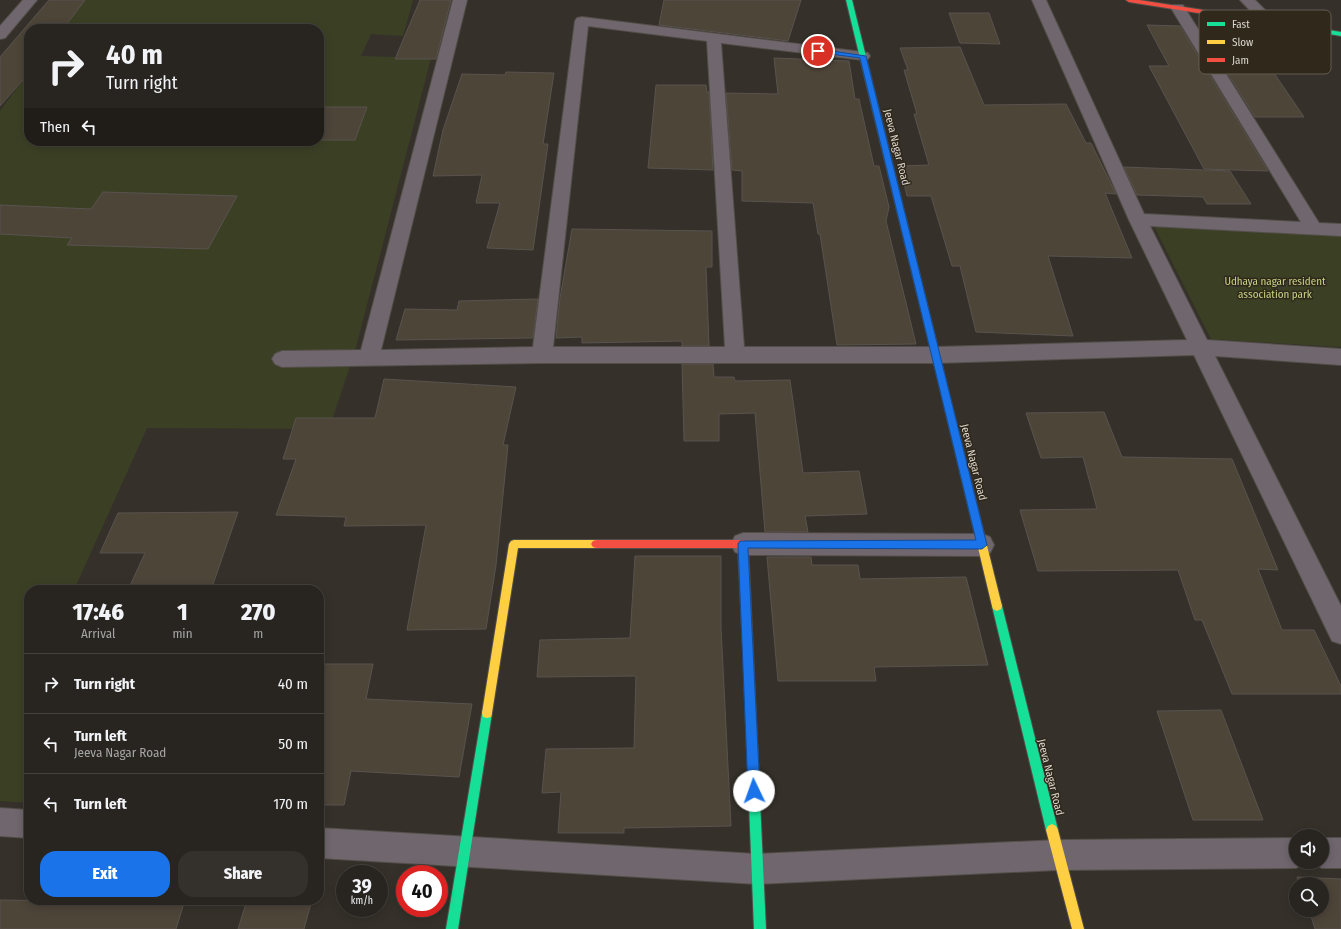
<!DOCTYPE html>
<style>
:root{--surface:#282520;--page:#34312d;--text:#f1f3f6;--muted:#a5a5a5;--line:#44423e;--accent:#1a73e8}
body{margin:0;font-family:"Fira Sans Condensed",sans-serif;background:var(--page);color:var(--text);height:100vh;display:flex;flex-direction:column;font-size:15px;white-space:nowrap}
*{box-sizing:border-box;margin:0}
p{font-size:13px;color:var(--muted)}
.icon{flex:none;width:22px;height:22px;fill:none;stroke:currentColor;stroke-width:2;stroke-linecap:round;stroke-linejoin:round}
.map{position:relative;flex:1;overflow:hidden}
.panel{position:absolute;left:24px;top:585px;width:300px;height:320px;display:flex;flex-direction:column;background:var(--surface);border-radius:16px;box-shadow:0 2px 10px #0003,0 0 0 1px var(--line)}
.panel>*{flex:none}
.banner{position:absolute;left:24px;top:24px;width:300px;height:122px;border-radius:16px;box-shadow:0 2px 10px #0003,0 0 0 1px var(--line);background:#282520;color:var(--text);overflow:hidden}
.tools{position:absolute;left:1289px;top:829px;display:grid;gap:8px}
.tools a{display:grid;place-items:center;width:40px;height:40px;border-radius:50%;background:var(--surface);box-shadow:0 2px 10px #0003,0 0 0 1px var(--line);font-size:20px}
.speed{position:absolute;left:336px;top:865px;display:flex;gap:8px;font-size:20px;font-weight:700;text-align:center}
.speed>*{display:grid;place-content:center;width:52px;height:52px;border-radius:50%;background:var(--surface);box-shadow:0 2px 10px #0003,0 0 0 1px var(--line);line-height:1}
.speed small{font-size:10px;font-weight:400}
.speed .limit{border:6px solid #d22;background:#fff;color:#111}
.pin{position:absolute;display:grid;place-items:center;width:34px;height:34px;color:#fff;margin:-17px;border:2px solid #fff;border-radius:50%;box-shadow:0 1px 4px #0007}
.me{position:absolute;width:44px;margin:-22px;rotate:357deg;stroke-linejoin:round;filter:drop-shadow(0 0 3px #0008)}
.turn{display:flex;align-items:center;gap:14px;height:84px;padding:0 16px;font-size:18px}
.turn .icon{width:52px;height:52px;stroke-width:2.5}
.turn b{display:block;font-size:28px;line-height:34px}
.then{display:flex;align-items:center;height:38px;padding:0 16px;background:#0003;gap:8px;font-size:15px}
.eta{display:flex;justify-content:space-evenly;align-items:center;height:68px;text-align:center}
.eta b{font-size:24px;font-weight:800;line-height:28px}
.button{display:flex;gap:8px;margin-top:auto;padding:8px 16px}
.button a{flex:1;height:46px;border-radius:16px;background:var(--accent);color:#fff;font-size:16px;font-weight:800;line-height:46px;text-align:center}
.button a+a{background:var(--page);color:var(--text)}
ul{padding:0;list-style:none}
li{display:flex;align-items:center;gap:12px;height:60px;padding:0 16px;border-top:1px solid var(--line)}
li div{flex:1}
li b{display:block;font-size:15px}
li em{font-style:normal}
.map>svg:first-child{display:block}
</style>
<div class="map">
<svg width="1341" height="929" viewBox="0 0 1341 929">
<rect width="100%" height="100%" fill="#35312a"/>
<g fill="#3b4025">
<path d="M85,0H413L403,36L371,34L361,56L431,58L355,351L329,429L147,428L74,590H29V803L0,801V111L29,72V141H319V29H62Z"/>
<path d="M1154,226L1341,236V347L1211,339Z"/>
</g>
<g fill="#4e4539" stroke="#58534e">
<path d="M49,0H85L63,29H29V73L0,106V57Z"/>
<path d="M420,0H451L436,59H395Z"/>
<path d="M664,0H801L788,41L659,25Z"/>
<path d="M949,13H989L1000,44L960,43Z"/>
<path d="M1147,25L1180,26L1268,171L1204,169L1149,66H1169Z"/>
<path d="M1201,31L1246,32L1304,117H1255Z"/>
<path d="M960,47L984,105L1066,104L1086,143H1091L1116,194L1105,193L1132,258L1048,256L1073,336L976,332L960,266H952L931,196H907L900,166L929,165L914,114H917L904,70H908L900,48Z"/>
<path d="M774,58L849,61L855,99H859L874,166H879L889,207L886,221L916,344L837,345L820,234H818L813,203L742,201V171L732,170L726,93L778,94Z"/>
<path d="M506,72L554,73L543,144H548L533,250L487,248L500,203H476L482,175L433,176L443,130L462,74L505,75Z"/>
<path d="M656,85H706L707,92H709L713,170L648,168Z"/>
<path d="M324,107H367L355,140H319V118Z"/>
<path d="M1124,167L1230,171L1251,204H1207L1203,197L1137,195Z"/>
<path d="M103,192L237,196L208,249L67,245L72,238L0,234V205L91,209Z"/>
<path d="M572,229L712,231V267H706L709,346H682V341L582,343V337L556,338L560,298Z"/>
<path d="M538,299L533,338L396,340L405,309L457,310L459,301Z"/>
<path d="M682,364H713L714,377H734L735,381L790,380L803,473L859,471L867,514L805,516L808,532H765L755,413L719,414V441H684Z"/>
<path d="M384,379L516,387L503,445H508L496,565L486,629L407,630L426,525L344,526L346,517L276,515L296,459H283L296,418H375Z"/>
<path d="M1104,412L1122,457L1232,459L1278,570L1258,569L1282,630H1314L1341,686V694H1232L1202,620H1195L1178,570L1038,571L1020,510L1097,509L1083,457L1041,458L1026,413Z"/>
<path d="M238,512L211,590H128L145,553H100L118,513Z"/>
<path d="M635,556H721V628L731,826L624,828V833H558L561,792L542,793L546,749L634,748L636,676L537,677L540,640L630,638Z"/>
<path d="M767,557H811L812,565H858L860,579L966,577L988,665L874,667L876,681H778Z"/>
<path d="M319,664H373L366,699L472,704L459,777L351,771L344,805H319Z"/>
<path d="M1221,710L1263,820H1193L1157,711Z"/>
<path d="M1297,877L1341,879V929H1315L1309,910H1322V884H1299Z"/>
<path d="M0,900L126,902L127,900H185L176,929H0Z"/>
<path d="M247,900H312L304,929H238Z"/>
</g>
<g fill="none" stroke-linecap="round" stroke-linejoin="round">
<g stroke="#524e48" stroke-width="2">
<g id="street">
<path d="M23,0H37L5,38L0,39V26Z"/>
<path d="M453,0H467L381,350L533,347L575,21L577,18L582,17L863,52L868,53L870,56L868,59L863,60L721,43L744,347H936L1187,340L1129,220L1032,0H1046L1144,214L1301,222L1171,8L1173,5H1183L1319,223L1341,224V236L1150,226L1207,340L1341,349V365L1215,356L1341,606V644L1332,641L1194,355L936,363H542L282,367L275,364L272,359L275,354L282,351L361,350ZM588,26L707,41L725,347H553Z"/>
<path d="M1240,0H1255L1276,21L1278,24L1276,27H1266Z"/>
<path d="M743,533L982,534L990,537L994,545L990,553L982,556L743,555L735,552L731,544L735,536Z"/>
<path d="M0,808L29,810V838L0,836Z"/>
<path d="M319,828L757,854L1058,840L1296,838V862H1307L1296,868L1058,870L757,884L319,858Z"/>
<path d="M1322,838H1341V868H1322L1312,863L1311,862H1322Z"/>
</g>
</g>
<g stroke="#524e48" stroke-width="2">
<g id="fast">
<path d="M846,0H852L949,393L945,396L941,393Z"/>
<path d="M1273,21L1341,32V36L1271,24L1270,23Z"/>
<path d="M997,601L1001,603L1002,606L1058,830L1056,834L1052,836L1048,834L1046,830L992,606L993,603Z"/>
<path d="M748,647L752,648L753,652L766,929H754L743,652L744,648Z"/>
<path d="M487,708L491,709L492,713L458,929H446L482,713L483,709Z"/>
</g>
</g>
<g stroke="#524e48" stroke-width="2">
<g id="slow">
<path d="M945,390L949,393L1002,606L1001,609L997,611L993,609L992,606L941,393Z"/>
<path d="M514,540H596L599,541L601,544L599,547L596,548H518L492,713L491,717L487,718L483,717L482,713L509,544L511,541Z"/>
<path d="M1052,824L1056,826L1058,830L1084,929H1072L1046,830L1048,826Z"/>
</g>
</g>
<g stroke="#524e48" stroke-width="2">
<g id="jam">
<path d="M1126,0H1139L1273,21L1276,23L1273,25L1129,2Z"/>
<path d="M596,540H743L746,541L748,544L753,652L752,656L748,657L744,656L743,652L738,548H596L593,547L591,544L593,541Z"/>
</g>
</g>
<use href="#street" fill="#70666e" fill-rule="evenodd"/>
<use href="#fast" fill="#16e098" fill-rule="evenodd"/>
<use href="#slow" fill="#ffcf43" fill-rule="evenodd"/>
<use href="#jam" fill="#f24e42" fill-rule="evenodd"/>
</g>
<path fill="#1a73e8" stroke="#114b97" d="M818,49L866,56L987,545L982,549L748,548L760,791L758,796L754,797L750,796L748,791L738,544L740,541L976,540L860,58L816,52L815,51Z"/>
<g text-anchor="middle" stroke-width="3" stroke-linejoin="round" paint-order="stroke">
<g font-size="11" fill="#dad5cd" stroke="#2f281b">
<text transform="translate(897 147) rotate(76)" y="4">Jeeva Nagar Road</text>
<text transform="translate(974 462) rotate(76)" y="4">Jeeva Nagar Road</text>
<text transform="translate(1051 777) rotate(76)" y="4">Jeeva Nagar Road</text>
</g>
<g font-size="11" fill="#c5d482" stroke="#2f281b">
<text x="1275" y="285">Udhaya nagar resident<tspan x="1275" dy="13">association park</tspan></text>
</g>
</g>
<rect x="1199" y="10" width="132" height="64" rx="6" fill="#2f281b" stroke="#625c50" stroke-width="1"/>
<rect x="1207" y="22" width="18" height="4" fill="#16e098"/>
<rect x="1207" y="40" width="18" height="4" fill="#ffcf43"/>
<rect x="1207" y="58" width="18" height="4" fill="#f24e42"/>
<g font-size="11" fill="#dad5cd">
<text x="1232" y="28">Fast</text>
<text x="1232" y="46">Slow</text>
<text x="1232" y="64">Jam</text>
</g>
</svg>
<div class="tools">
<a><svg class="icon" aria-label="sound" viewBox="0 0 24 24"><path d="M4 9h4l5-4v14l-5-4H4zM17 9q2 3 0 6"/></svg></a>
<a><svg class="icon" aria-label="search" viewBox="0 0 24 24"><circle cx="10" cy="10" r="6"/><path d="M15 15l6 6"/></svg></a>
</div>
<div class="speed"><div>39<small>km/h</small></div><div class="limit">40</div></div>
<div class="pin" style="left:818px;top:51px;background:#d93025"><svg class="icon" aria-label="arrive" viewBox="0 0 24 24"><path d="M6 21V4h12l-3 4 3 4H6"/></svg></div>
<svg class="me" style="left:754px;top:791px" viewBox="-20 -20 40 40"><circle r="19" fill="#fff"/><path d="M0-13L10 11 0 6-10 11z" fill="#1a73e8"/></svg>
<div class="banner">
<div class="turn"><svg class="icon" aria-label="right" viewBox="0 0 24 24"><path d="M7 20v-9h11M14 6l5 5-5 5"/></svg><div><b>40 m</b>Turn right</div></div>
<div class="then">Then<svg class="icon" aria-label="left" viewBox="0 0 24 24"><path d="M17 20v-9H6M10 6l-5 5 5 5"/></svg></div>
</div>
<section class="panel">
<div class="eta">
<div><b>17:46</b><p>Arrival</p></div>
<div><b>1</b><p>min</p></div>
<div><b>270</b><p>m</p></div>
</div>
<ul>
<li><svg class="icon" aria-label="right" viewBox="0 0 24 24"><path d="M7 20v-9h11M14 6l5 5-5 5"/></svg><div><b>Turn right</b></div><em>40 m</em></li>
<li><svg class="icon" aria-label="left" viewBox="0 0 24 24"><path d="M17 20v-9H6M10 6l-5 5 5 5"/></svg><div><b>Turn left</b><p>Jeeva Nagar Road</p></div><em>50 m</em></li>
<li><svg class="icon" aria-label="left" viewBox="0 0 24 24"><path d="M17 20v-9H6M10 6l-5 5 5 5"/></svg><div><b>Turn left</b></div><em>170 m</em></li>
</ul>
<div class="button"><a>Exit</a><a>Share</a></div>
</section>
</div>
